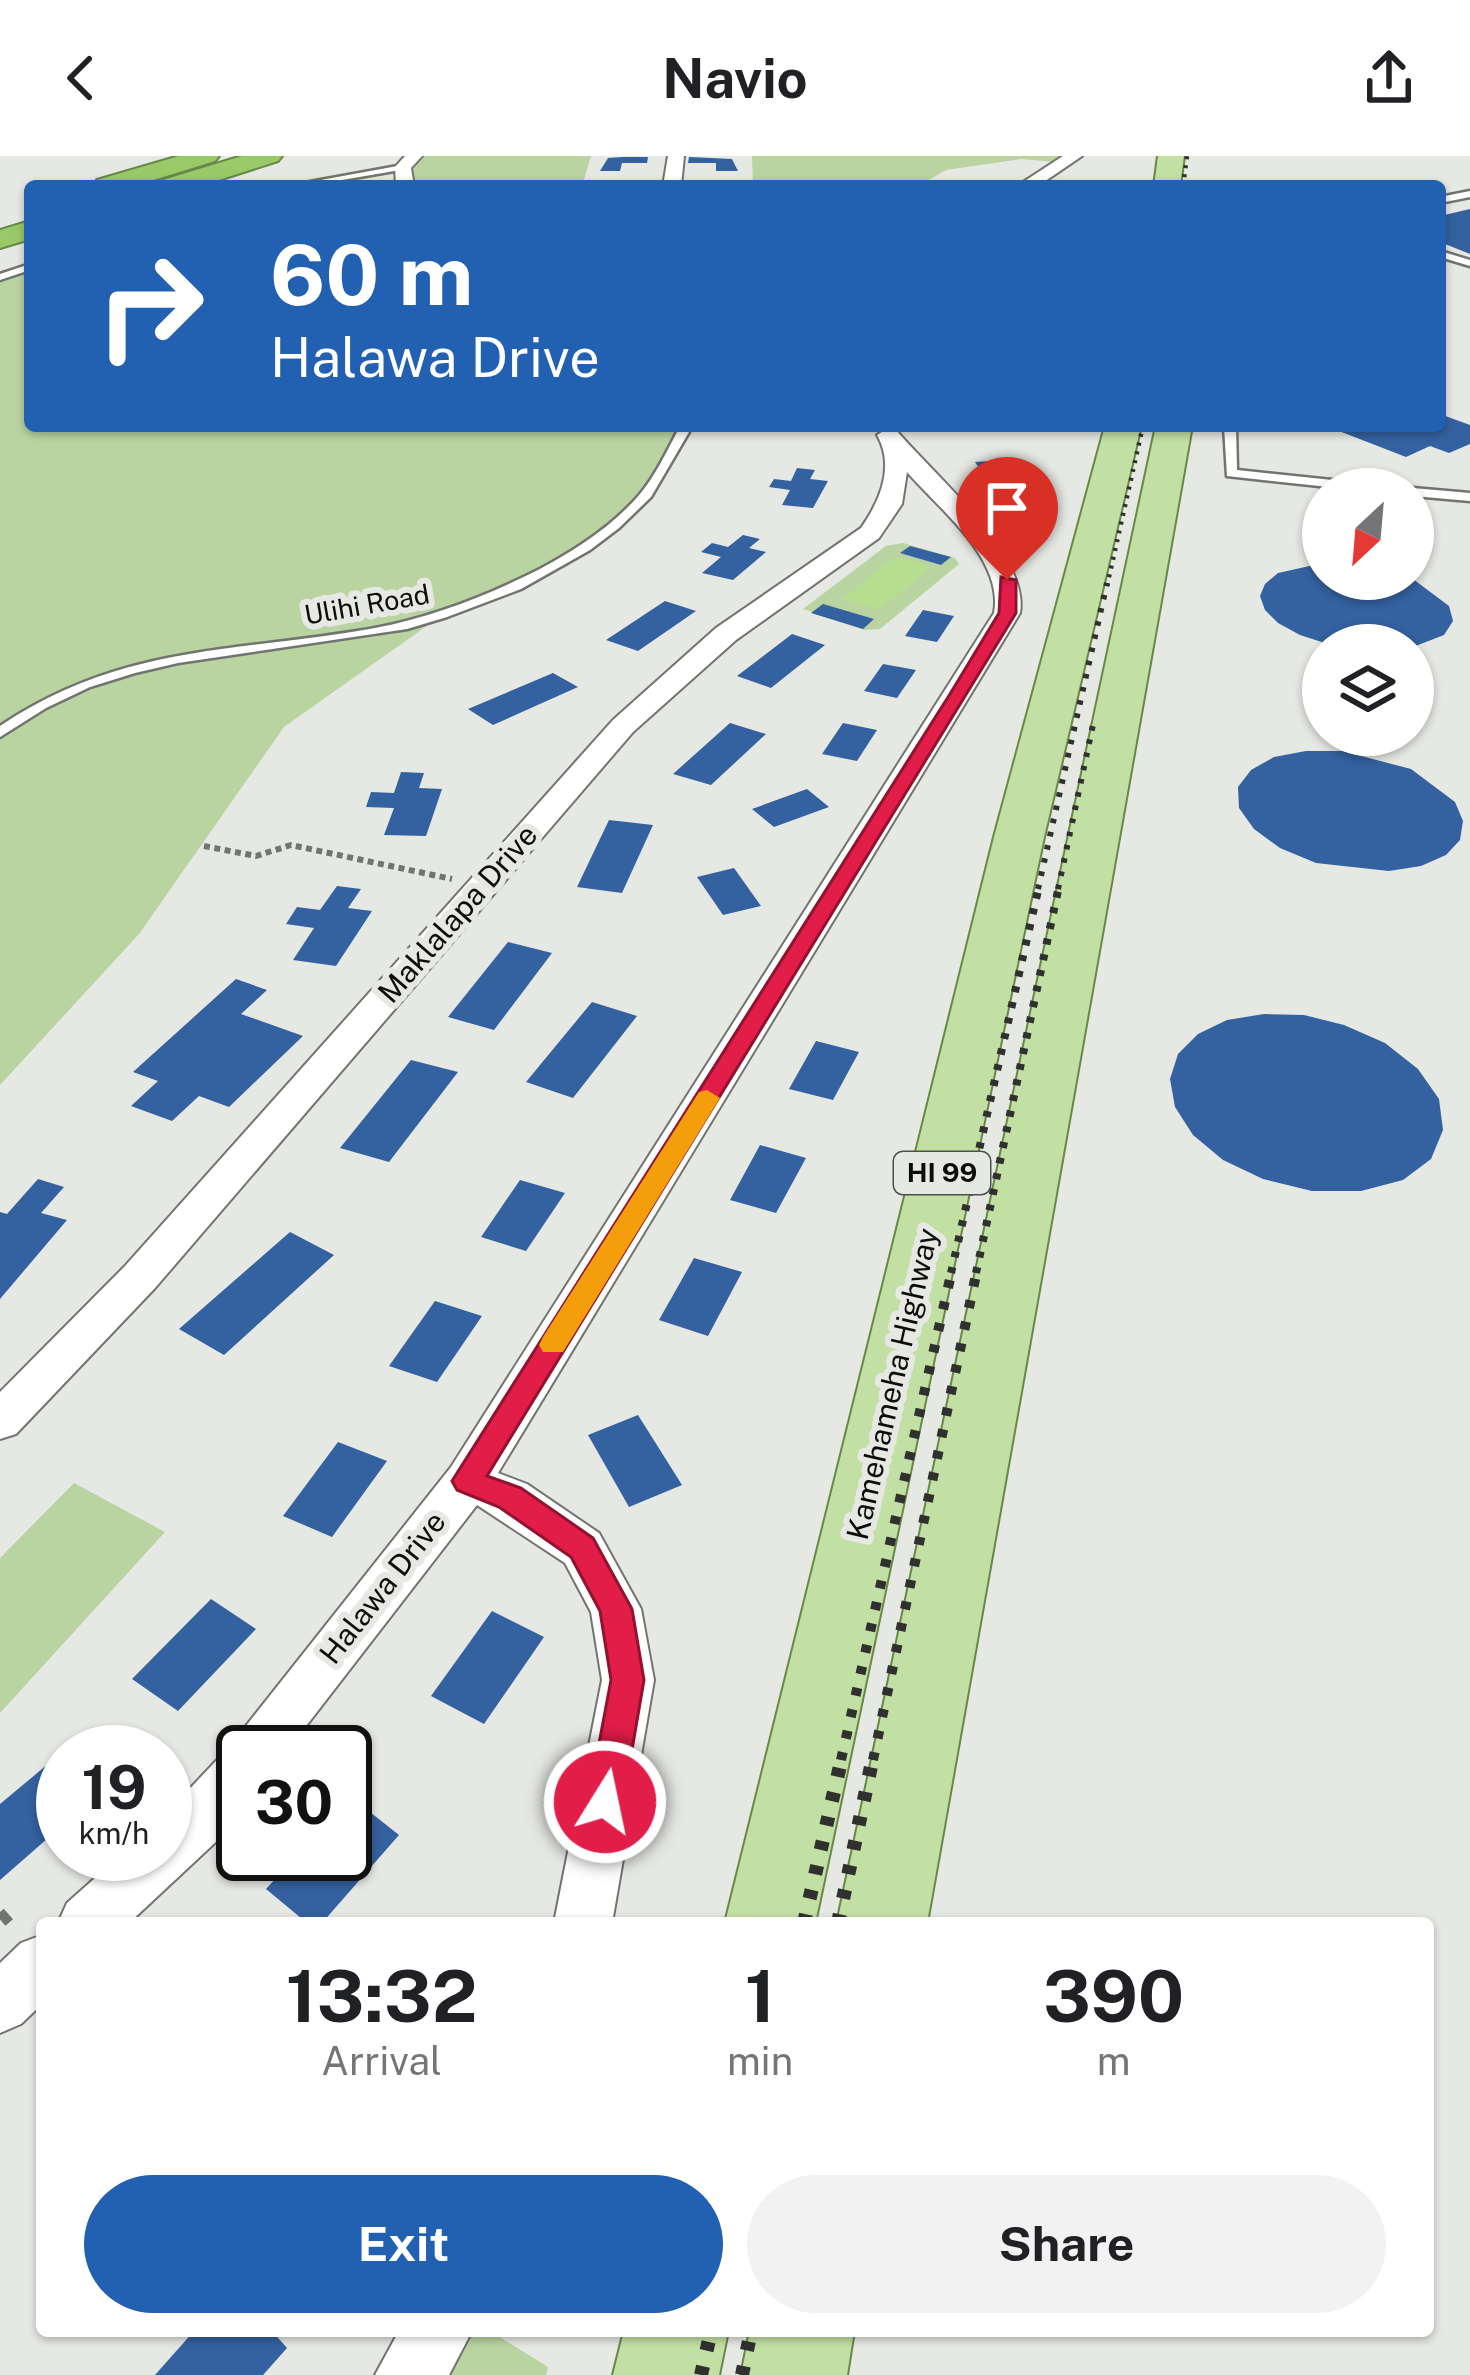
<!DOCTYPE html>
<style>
:root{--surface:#fff;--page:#f2f2f2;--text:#202124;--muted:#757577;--accent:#2260b1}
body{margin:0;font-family:"Public Sans",sans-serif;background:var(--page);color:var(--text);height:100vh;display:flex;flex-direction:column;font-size:45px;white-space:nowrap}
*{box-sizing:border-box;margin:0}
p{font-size:39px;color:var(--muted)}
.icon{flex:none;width:66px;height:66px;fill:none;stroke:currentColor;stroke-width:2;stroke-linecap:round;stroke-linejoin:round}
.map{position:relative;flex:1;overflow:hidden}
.side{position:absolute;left:36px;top:1761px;width:1398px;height:420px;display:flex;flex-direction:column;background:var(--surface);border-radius:12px;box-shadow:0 3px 9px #0004}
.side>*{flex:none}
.top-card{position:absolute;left:24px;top:24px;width:1422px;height:252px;border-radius:12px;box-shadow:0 3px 9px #0004;background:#2260b1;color:#fff;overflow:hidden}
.needle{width:78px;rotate:206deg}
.fabs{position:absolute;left:1302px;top:312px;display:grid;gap:24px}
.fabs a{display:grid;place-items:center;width:132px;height:132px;border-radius:50%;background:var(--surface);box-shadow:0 3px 9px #0004;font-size:60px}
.speed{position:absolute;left:36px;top:1569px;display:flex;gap:24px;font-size:60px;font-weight:700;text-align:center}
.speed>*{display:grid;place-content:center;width:156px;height:156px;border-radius:50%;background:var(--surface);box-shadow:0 3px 9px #0004;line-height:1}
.speed small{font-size:30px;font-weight:400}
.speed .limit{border:6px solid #111;border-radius:18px;background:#fff;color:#111}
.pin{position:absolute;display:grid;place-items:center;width:102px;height:102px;color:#fff;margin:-123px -51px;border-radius:50% 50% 50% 0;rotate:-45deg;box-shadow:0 0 12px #0007}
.pin .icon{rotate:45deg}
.me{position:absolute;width:132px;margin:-66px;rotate:10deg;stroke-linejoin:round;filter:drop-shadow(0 0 9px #0008)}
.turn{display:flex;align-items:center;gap:42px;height:252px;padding:0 48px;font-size:54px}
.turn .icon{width:156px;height:156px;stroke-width:2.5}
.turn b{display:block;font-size:84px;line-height:102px}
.eta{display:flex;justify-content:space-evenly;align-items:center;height:204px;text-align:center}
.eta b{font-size:72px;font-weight:700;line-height:84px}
.action{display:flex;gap:24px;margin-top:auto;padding:24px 48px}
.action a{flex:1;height:138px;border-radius:72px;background:var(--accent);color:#fff;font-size:48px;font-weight:700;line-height:138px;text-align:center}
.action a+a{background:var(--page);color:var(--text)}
header{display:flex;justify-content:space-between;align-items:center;height:156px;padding:0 48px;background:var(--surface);font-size:54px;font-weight:700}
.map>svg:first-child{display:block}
</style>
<header><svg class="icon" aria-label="back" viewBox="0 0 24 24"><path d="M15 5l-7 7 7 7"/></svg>Navio<svg class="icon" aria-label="share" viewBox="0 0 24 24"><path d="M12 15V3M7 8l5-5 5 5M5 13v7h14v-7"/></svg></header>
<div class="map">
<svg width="1470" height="2219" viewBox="0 0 1470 2219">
<rect width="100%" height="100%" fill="#e6e8e4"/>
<g fill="#b9d4a1">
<path d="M414,0H591L582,30H405Z"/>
<path d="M752,0H1074L1066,7L1021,3L946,14L918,30H753Z"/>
<path d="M30,111V270H680L683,276L639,347L571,401L438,462L284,571L139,778L0,929V121Z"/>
<path d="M903,387L955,402L959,408L880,473L864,474L803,453L886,390Z"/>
<path d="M74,1327L165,1376L0,1557V1402Z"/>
<path d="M439,2175H490L548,2211L546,2219H409Z"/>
</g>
<path fill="#b6de8f" d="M895,401L931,411L879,454L842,443Z"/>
<g fill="#34619f">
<path d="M623,1H648L647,7H622L620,15H600L608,2Z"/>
<path d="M689,1L732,3L738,15H716V7H688Z"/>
<path d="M1470,53V98L1440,86V60Z"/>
<path d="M1440,258L1470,269V288L1449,297L1430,290L1406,301L1326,270H1376L1393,276L1384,270H1440Z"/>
<path d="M1003,304L1016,324L988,326L975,306Z"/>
<path d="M797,312L815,314L810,323L828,325L813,352L782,349L790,334L769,331L774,323L791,325Z"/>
<path d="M1016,346L1046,348V370L1015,369Z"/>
<path d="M743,379L760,383L749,392L766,396L733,424L702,417L721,401L701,396L712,387L728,391Z"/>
<path d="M910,390L951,401L941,409L900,397Z"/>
<path d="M1323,407V423H1413L1449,450L1453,465L1444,479L1413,491L1331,489L1300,479L1278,467L1265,454L1260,440L1265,428L1278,417Z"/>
<path d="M665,445L696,455L638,495L606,484Z"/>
<path d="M823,448L874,463L863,473L811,457Z"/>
<path d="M923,454L954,460L937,486L905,480Z"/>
<path d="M792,478L825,489L771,532L737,520Z"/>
<path d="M883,508L916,514L897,542L864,535Z"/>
<path d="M553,517L578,531L493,569L468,553Z"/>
<path d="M730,567L766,578L711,629L673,618Z"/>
<path d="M843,567L877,574L857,605L822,598Z"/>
<path d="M1306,595H1342L1411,613L1455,646L1463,665L1460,684L1446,699L1421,710L1389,715L1316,707L1280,692L1254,673L1239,652L1238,631L1251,614L1274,601Z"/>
<path d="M401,616L424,617L419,632L442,633L426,680L384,679L394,652L366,651L371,636L394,637Z"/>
<path d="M807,633L829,651L774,671L752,653Z"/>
<path d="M609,664L653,669L622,737L577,731Z"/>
<path d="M734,712L761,750L723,759L697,721Z"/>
<path d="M337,730L361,733L348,752L372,755L336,810L293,804L314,772L286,768L297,751L320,754Z"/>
<path d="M508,786L552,797L494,874L448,861Z"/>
<path d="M236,823L267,834L241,858L303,880L229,951L199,940L172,965L131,950L158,925L133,916Z"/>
<path d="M592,846L637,860L573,942L526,926Z"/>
<path d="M1264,858L1304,859L1344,869L1385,887L1418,913L1439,943L1443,974L1431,1003L1403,1024L1361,1035H1312L1263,1023L1223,1004L1193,979L1175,951L1170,923L1178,898L1198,878L1227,864Z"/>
<path d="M816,885L859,896L833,944L789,933Z"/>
<path d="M411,904L458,916L389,1006L340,992Z"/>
<path d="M760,989L806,1002L776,1057L730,1044Z"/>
<path d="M38,1023L64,1031L41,1057L67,1064L0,1143V1056L7,1058Z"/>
<path d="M520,1024L565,1037L526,1095L481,1081Z"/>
<path d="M290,1076L334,1099L224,1199L179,1173Z"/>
<path d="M694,1102L742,1116L708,1180L659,1164Z"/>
<path d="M435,1145L482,1160L437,1226L389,1210Z"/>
<path d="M638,1259L682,1329L629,1351L588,1279Z"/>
<path d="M338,1286L387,1305L332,1381L283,1360Z"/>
<path d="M211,1443L256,1473L178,1555L132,1523Z"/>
<path d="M492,1455L544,1481L484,1568L431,1540Z"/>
<path d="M48,1608L63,1624V1669L0,1724V1648Z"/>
<path d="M351,1641L399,1679L322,1767H307L266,1733L298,1698H345V1647Z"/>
<path d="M194,2175H272L287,2192L263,2219H155Z"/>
</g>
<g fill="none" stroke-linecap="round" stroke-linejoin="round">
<g stroke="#727470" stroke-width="5">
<g id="service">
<path d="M403,9L406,13L307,30H288Z"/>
<path d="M1470,35V41L1440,47V41Z"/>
<path d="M1440,95L1470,104V110L1440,101Z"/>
<path d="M30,108V114L0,124V118Z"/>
<path d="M674,270H686L689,276L651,341L619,372L590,394L521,433L447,461L407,473L178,507L135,517L90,531L46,552L0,581V570C124,487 236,497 375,472C432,461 486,440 538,414C574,395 613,370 640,338C655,320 666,297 677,276Z"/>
<path d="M1224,270H1236L1237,314L1380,329L1386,333H1347L1227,320Z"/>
<path d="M1413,332L1470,337V345L1413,340Z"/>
</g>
</g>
<g stroke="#727470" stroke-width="4">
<g id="minor">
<path d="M405,0H422L411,12L414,30H396L395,11Z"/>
<path d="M668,0H684L681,30H663Z"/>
<path d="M1063,0H1082L1038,30H1017Z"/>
<path d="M888,272L896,274C933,318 1030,399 1020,457L498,1317L527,1328L599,1377L641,1453L654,1524L612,1767H554L602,1524L591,1456L565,1407L477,1349L286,1596H243V1652L220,1682L129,1767H58L67,1747L122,1698H165V1659L230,1590L451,1311L994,457C1004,403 940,354 907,316L902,348L879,382L736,484L633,576L155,1132L16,1278L0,1283V1236L125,1110L613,564L716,472L861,372C880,345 895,310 877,279Z"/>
<path d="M42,1779V1848L21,1868L0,1877V1807L21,1787Z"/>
<path d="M399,2175H472L449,2219H375Z"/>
</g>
</g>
<g stroke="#688847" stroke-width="4">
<g id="primary">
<path d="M1158,0H1184L1180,30H1154Z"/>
<path d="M1105,270H1141L1044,681L815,1767H725L994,681Z"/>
<path d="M1156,270H1192L927,1767H837Z"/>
<path d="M624,2175H728L719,2219H613Z"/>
<path d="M750,2175H854L847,2219H741Z"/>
</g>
</g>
<g stroke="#688847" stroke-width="4">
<g id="motorway">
<path d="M179,0H219L215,5L134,30H93L97,24Z"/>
<path d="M242,0H282L278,5L200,30H159L163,24Z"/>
<path d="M30,65V83L0,92V74Z"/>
</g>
</g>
<path stroke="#727471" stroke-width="6" stroke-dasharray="6 4.5" stroke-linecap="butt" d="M204,690L256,700L291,689L452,723"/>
<path stroke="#727471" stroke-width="10" stroke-dasharray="14 9" stroke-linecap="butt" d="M0,1756L15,1773"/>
<use href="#service" fill="#fff" fill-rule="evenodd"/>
<use href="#minor" fill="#fff" fill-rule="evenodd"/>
<use href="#primary" fill="#c2dfa4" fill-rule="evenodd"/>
<use href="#motorway" fill="#9aca68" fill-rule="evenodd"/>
<g stroke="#30312f" stroke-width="4.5" stroke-dasharray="3 6" stroke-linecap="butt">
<path d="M1183,30L1187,0"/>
<path d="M1107,430L1143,270"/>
</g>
<g stroke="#30312f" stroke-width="6" stroke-dasharray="4.5 9" stroke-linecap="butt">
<path d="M1038,733L1107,427"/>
<path d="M1058,733L1094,564"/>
</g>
<g stroke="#30312f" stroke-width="8" stroke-dasharray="6 10" stroke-linecap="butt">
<path d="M951,1117L1039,730"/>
<path d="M976,1117L1059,730"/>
</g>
<g stroke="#30312f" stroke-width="10" stroke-dasharray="8 14" stroke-linecap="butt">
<path d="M841,1604L952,1114"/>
<path d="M873,1604L977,1114"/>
</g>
<g stroke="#30312f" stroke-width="14" stroke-dasharray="9 16" stroke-linecap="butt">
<path d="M804,1767L842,1601"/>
<path d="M838,1767L873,1601"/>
<path d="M701,2219L711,2175"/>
<path d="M742,2219L751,2175"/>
</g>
</g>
<path fill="#e11d48" stroke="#92132f" stroke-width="3" d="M1001,421L1016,424V457L487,1320L521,1332L593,1382L632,1453L644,1524L623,1646L618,1658L605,1663L593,1658L588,1646L611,1524L600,1455L571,1401L499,1351L457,1334L452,1325L950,538L999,457Z"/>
<path fill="#f59e0b" d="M707,934L720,942L563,1196H543L539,1189L543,1181L699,936Z"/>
<g text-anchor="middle" stroke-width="12" stroke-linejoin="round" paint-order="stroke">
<g font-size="27" fill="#0c0d0b" stroke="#e6e8e4">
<text transform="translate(367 449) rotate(-10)" y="9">Ulihi Road</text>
</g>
<rect fill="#e6e8e4" stroke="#4d4f4c" stroke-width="3" x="894" y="996" width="96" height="42" rx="9"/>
<g font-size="27" font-weight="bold" fill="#0c0d0b">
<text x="942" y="1026">HI 99</text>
</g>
<g font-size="30" fill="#0c0d0b" stroke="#e6e8e4">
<text transform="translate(458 758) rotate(-49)" y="10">Maklalapa Drive</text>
<text transform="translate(893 1228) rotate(-77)" y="10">Kamehameha Highway</text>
<text transform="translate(383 1432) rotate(-52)" y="10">Halawa Drive</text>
</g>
</g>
</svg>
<div class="fabs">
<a><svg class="needle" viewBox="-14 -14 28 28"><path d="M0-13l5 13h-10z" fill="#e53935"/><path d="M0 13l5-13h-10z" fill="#757577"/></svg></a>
<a><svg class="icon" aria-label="layers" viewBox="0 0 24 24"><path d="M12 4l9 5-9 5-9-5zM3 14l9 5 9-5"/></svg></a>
</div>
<div class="speed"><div>19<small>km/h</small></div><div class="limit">30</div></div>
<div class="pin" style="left:1007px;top:424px;background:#d93025"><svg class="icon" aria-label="arrive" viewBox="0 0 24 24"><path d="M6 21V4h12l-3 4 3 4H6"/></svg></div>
<svg class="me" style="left:605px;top:1646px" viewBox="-20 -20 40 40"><circle r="17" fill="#e11d48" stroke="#fff" stroke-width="3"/><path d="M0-11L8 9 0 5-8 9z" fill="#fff"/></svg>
<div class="top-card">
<div class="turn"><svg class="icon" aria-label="right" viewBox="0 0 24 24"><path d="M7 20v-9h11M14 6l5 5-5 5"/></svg><div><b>60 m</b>Halawa Drive</div></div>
</div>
<section class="side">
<div class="eta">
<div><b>13:32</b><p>Arrival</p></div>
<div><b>1</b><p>min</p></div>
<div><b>390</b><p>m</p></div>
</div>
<div class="action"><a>Exit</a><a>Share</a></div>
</section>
</div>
